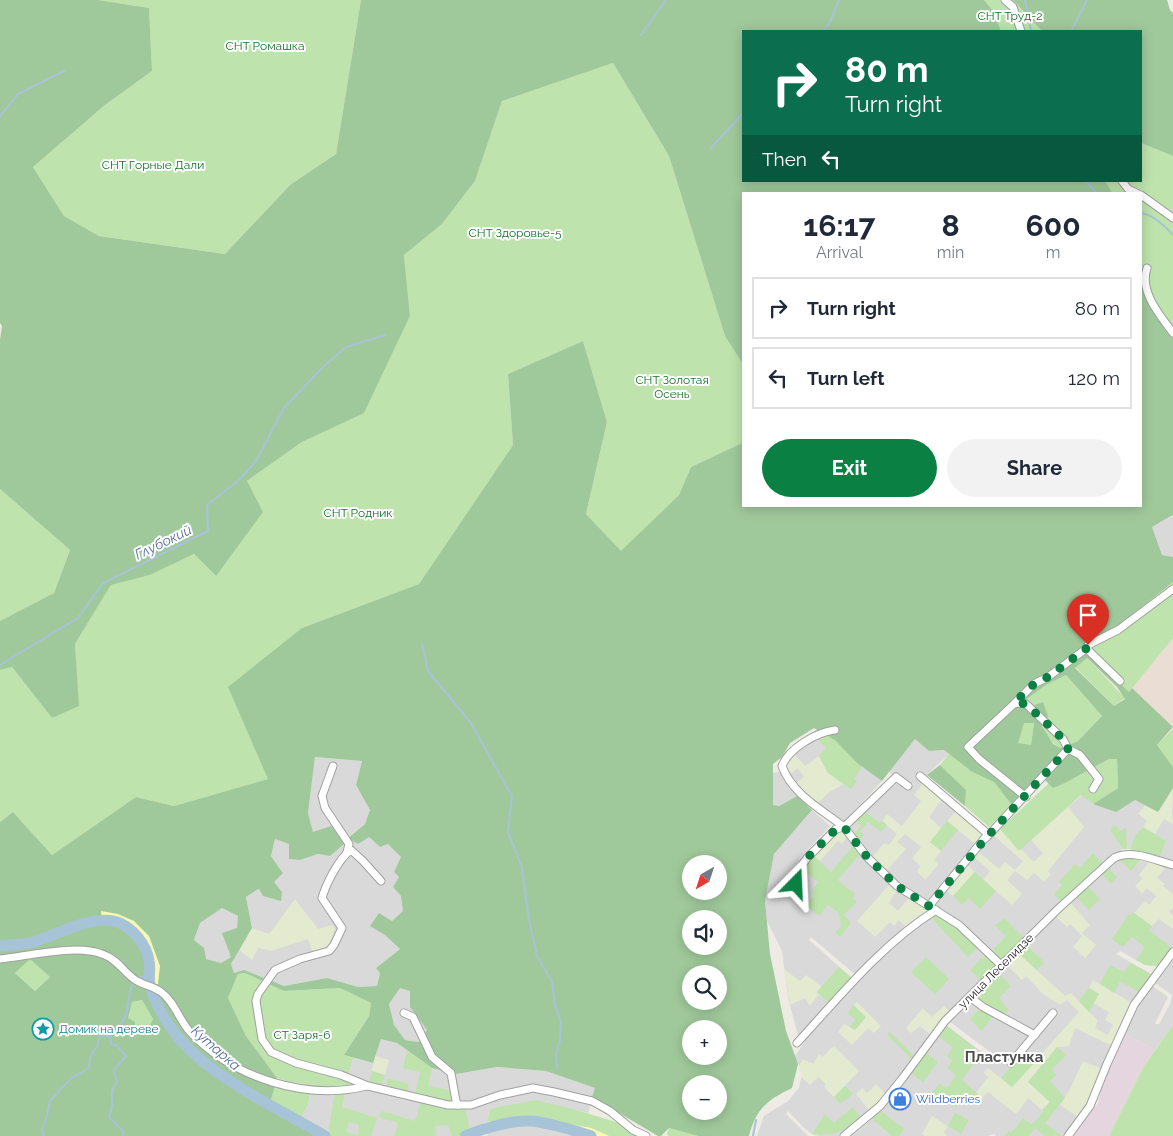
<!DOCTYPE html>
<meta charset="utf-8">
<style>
:root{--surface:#fff;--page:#f2f2f3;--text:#1f2937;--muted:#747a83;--line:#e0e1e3;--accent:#0b8043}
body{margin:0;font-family:Raleway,sans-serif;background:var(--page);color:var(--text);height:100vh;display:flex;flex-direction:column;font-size:19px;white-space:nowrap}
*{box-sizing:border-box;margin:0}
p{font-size:16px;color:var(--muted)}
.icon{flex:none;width:28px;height:28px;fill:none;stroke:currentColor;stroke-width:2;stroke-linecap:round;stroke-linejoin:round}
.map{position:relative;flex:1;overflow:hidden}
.sheet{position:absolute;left:742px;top:192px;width:400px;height:315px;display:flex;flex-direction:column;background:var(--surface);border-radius:0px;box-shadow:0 2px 12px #0003}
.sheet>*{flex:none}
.banner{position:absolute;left:742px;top:30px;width:400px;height:152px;border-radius:0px;box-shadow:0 2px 12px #0003;background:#0b6e4f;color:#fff;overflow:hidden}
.needle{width:32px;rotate:219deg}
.buttons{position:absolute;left:682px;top:855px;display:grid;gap:10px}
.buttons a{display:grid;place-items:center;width:45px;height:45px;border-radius:50%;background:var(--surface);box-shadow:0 2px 12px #0003;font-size:25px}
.pin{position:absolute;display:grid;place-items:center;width:42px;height:42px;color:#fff;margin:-51px -21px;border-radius:50% 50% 50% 0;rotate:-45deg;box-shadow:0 0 5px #0007}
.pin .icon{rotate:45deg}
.me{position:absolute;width:55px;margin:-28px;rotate:21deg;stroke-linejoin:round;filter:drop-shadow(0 0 4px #0008)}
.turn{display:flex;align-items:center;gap:18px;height:105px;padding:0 20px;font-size:22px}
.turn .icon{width:65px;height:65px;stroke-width:2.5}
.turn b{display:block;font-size:35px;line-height:42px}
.then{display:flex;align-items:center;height:48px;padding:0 20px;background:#0003;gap:10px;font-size:19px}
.eta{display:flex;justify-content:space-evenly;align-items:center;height:85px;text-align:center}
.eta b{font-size:30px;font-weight:700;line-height:35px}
.action{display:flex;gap:10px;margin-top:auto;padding:10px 20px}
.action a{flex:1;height:58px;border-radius:30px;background:var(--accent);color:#fff;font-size:20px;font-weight:700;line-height:58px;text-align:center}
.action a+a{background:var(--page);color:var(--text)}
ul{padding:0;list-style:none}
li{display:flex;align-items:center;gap:15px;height:62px;margin:0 10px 8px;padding:0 10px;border:2px solid var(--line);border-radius:0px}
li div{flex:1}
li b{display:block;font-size:19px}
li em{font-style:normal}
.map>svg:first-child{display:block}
</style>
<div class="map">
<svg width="1173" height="1136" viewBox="0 0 1173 1136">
<rect width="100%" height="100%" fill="#edebe3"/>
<g fill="#dad9d9">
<path d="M1173,516V557L1162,555L1152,527Z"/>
<path d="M816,738L857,763L882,781L843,823L798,789L788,771V762L792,757Z"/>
<path d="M915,739L929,751L944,750L949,754L927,775L924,783L985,835L929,901L900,882L864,850L845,826L875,799L898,783L889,771Z"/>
<path d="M315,757L362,761L356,785L370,810L365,824L348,837H369L380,847L388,844L402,857L394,872L399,877L404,911L392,921L385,935L400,949L376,968L380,973L377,986L358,987L327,978L284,986L244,971L234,973L231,964L252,928L246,897L273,882L283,872L271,856L275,839L289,844V859L300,860L318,854L330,856L313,833L308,813Z"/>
<path d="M782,771L797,796L779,806L773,805V773Z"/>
<path d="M1173,788V861L1130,849H1123L1104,864L1002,962L931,905L991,837L1000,829L1019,850L1082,795L1093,804L1135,800L1158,811Z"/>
<path d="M812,810L830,826L799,859L790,893L798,889L806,865L836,832L844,834L853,846L885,881L928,911L905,926L857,976L811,937L809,940L853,979L799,1039L788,998L782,951L767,921L765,901L774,854Z"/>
<path d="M1126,858L1173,868V946L1157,966L1145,965L1120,951L1116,954L1151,974L1132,1003L1088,1105L1064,1136H996L994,1134L987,1136H852L872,1119L891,1099L946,1025L991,1059L993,1054L950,1022L970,998L994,1015L1031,1037L1012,1066L1056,1012L1054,1009L1034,1033L973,996L1070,902L1115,861Z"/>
<path d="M222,908L239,916L231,957L221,963L206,959L194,941L200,923Z"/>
<path d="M935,912L986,954L994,967L951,1012L910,1066L874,1108L839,1136H818L812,1134L804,1128L788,1111L786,1114L808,1136H757L764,1116L788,1101L799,1088L802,1073L795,1056L815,1027L877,960L915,926Z"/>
<path d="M1173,956V1025L1155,1050L1123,1033L1137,1006L1151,985L1168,997L1155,1024H1159L1170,1004L1172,995L1152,981Z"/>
<path d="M400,987L410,991L414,1013L427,1030L419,1042L405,1040L393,1025L389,1004Z"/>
<path d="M381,1038L397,1043L432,1068L456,1074L497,1067L546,1071L596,1088L588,1113L576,1110L490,1109L487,1122L458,1136H330L301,1117L308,1105L313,1086H318L347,1080L353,1058L373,1063Z"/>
<path d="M525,1124L580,1134L585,1136H487L489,1132Z"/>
</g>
<path fill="#e5d5df" d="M1123,1033L1155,1050L1144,1066L1109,1136H1074L1098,1103L1105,1074Z"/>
<path fill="#eaddd3" d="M1173,638V727L1132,688Z"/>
<g fill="#e3eacf">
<path d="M795,755L805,766L819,756L828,773L844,784L829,792L817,804L798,789L795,784L804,777L798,768L790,774L788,771V762Z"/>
<path d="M923,783L942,799L929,817L941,828L931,842L941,851L934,860L939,864L925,880L917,872L920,866L912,858L921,847L905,834L897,842L906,849L887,870L872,857L884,843L889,845L897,834L882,821L887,814L902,826L921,801L914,795Z"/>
<path d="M1173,788L1172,813L1173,824L1164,819L1155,834L1143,827L1147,821L1138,814L1145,805L1158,811Z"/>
<path d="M1068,807L1084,827L1048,871L1051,874L1044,882L1034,873L1027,880L1015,871L1007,880L1022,894L1012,905L983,880L990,871L974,857L978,851L999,869L1005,862L1015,870L1023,861L993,835L1000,829L1019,850L1021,849L1034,862L1043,853L1031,840Z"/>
<path d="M956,811L985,835L976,845L947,821Z"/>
<path d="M836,832L844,834L847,837L842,844L838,841L820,861L814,856Z"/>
<path d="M1149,862L1166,867L1157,878L1165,884L1163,886L1173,894V907L1169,912L1173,916V929L1159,919L1152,926L1134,913L1145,901L1149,905L1156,896L1147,888L1142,894L1135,886L1142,879L1139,875Z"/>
<path d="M967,865L975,872L953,896L945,890Z"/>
<path d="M890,884L897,890L889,903L898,911L909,898L928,911L905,926L899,920L894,926L890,922L875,937L857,921Z"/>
<path d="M295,899L318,929L332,925L335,929L328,946L313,953L308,939L271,951L258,948L252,960L239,950L252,928L269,934Z"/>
<path d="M1070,902L1090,925L1082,933L1096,945L1085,958L1073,947L1082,936L1070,924L1067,927L1055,916Z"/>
<path d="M1018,953L1065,996L1071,993L1098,1021L1095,1028L1108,1035L1113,1024L1105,1020L1109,1012L1093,1003L1099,994L1089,988L1093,980L1132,1003L1112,1046L1075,1028L1069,1046L1057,1047L1028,1082L1050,1102L1042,1110L1028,1098L1016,1114L988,1092L982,1098L976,1093L988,1077L984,1073L988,1068L1012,1087L1079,1012L1067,1000L1060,1005L1042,993L1026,976L1022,980L1006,964Z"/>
<path d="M784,969L800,981L806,975L822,987L817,992L819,994L810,1006L805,998L790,1005Z"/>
<path d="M857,1002L881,1026L874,1033L868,1028L852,1045L838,1032L844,1024L855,1030L866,1017L853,1005Z"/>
<path d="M944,1006L951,1012L931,1035L920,1026L911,1033L906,1028L923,1008L932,1017Z"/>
<path d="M834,1046L859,1071L834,1097L824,1087L826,1084L818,1077L810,1085L801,1077L802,1073L799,1066L803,1059L813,1064L819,1054L823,1057L830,1049Z"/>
<path d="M375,1056L389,1060L385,1075L372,1071Z"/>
<path d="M1083,1061L1102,1069L1088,1105L1078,1117L1060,1105L1070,1089Z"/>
<path d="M876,1084L886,1095L870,1111L856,1094L862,1088L867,1093Z"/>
<path d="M932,1116L948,1126L944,1132L947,1136H925L922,1134Z"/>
</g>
<g fill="#bee3ac" fill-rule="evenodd">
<path d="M98,0H361L336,154L290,185L225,254L99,236L64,216L33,167L105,105L152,71L149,8Z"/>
<path d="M984,0H1013L1042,31H1001L993,11Z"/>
<path d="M613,63L669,156L725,336L744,366V442L691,467L679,495L621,552L586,514L607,422L583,341L508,374L513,445L419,584L302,628L269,779L174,806L136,797L52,855L13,812L0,822V670L12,667L52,718L78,705L75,644L111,585L150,575L194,554L216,576L247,481L302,442L364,412L410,316L404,255L442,224L475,181L502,101Z"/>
<path d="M1141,143L1173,156V333L1161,317L1141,268V194H1113L1105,183V181H1141Z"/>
<path d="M0,489L70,550L54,593L0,621Z"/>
<path d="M1173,582V638L1129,692L1085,649L1119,625Z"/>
<path d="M1087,658L1125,698L1114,706L1075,667Z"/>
<path d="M1066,675L1102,716L1078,741L1061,748C1041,738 1042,721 1043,702L1034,705L1025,699L1046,685Z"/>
<path d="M1024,722L1034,723L1031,745L1017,744Z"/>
<path d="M1173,729V767L1157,745Z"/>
<path d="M825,734L835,739L862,767L854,779L857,781L851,789L828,773L819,756L826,748L816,738Z"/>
<path d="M949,754L972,772L994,782L1012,805L989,827L965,806L966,790L940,765Z"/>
<path d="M1109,759H1117L1118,788L1093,804L1081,795L1019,851L1000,829L1049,783L1053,787L1065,783Z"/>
<path d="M863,810L880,823L882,821L887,825L881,832L868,822L860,831L864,835L858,842L853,836L861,825L853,818Z"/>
<path d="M947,821L958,830L941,851L930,842Z"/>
<path d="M1115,825L1121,831L1126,827L1127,849H1123L1110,830Z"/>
<path d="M1143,827L1166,841L1159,858L1130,849L1135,836Z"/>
<path d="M853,846L860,854L838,880L855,894L852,898L857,902L844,915L851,923L840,937L835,933L841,926L839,913L828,905L819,916L806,906L813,896L812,891L818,882L805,871L806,865L814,856L831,872Z"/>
<path d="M1093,853L1104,864L1062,903L1054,894L1062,885L1059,882L1075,864L1080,868Z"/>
<path d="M1126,858L1140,860L1131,871L1120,860Z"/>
<path d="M1107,867L1117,877L1111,884L1101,873Z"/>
<path d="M975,872L996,891L980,909L969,898L962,905L953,896Z"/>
<path d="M1087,886L1100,899L1089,910L1076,897Z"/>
<path d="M935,912L957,928L978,947L968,957L930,916Z"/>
<path d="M1134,913L1152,926L1149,930L1172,948L1157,966L1145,965L1136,960L1145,947L1132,937L1123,947L1112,939L1128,915Z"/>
<path d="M1004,918L1025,939L1002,962L991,952L1006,936L995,926Z"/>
<path d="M1026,945L1044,962L1037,970L1018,953Z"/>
<path d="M986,954L994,962V967L981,981L970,970Z"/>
<path d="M926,957L949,979L935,994L911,972Z"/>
<path d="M30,958L50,977L35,991L15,973Z"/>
<path d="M1131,963L1151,974L1139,992L1120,981L1114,993L1100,984L1110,965L1124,972Z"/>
<path d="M839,967L853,979L831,1004L817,992Z"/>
<path d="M245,973L284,991L340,988L371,1003L369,1016L344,1055L353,1058L347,1080L361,1085L349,1089L318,1086L290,1082L277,1078L246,1036L228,998L238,974Z"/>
<path d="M998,973L1011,986L999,998L1009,1010L1002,1017L973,996Z"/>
<path d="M1089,988L1099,994L1089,1012L1079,1001Z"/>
<path d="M142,1000L153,1019L148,1029C137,1031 133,1026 127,1018L132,1002Z"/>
<path d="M853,1005L866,1017L855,1030L850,1027L855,1019L848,1014Z"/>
<path d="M982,1007L994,1015L982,1031L970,1019Z"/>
<path d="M946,1025L976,1049L969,1058L974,1063L962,1080L982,1098L980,1101L964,1092L956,1107L932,1093L939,1084L947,1088L956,1075L947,1068L952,1061L947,1056L953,1048L938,1036Z"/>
<path d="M1173,1025V1136H1109L1144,1066Z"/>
<path d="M890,1032L916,1058L914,1061L887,1035Z"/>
<path d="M1057,1047L1066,1055L1052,1069L1056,1075L1050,1081L1065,1098L1045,1123L1062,1136H1045L1035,1128L1029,1136H1005L1009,1131L1011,1133L1023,1118L1032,1125L1043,1112L1042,1110L1050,1102L1028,1082Z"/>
<path d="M407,1051L432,1068L428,1085L451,1091V1101L415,1095L420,1072L403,1068Z"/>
<path d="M1023,1052L1035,1062L1012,1087L1001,1078Z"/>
<path d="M926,1053L938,1062L923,1082L911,1073Z"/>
<path d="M372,1071L385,1075L381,1087L369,1084Z"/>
<path d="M388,1078L409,1084L407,1093L386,1088Z"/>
<path d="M275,1084L311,1091L308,1105L301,1117L271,1100Z"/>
<path d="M845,1086L853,1094L840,1104L834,1097Z"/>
<path d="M335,1091L345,1092L342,1107L377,1118L371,1136H330L328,1134ZM349,1122L359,1125L357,1135L346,1132Z"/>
<path d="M536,1100L576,1110L616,1122L635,1136H609L591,1128L522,1116L487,1122L490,1109Z"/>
<path d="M421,1102L465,1107L470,1130L458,1136H452L448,1125L435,1126L436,1136H394L398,1123L379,1117L381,1111L415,1121Z"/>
<path d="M853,1107L861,1118C845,1131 835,1136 812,1134L825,1114L834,1123Z"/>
<path d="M880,1110L904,1129L899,1136H892L872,1119Z"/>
<path d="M955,1113L969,1120L961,1134L948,1126Z"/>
<path d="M669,1128L698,1136H669L667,1134Z"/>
</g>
<g fill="#a0c99b" fill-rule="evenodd">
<path d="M0,0H98L149,8L152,71L105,105L33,167L64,216L99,236L225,254L290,185L336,154L361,0H984L993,11L1001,31H744V181H1105L1113,194H744V366L725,336L669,156L613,63L502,101L475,181L442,224L404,255L410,316L364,413L302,442L247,481L263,512L216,576L194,554L150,575L111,585L75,644L79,706L52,718L12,667L0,670V621L54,593L70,550L0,489V340L2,326L0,323Z"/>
<path d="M1013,0H1167L1170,10L1173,13V156L1141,143V31H1042Z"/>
<path d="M1141,268L1161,317L1173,333V515L1152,527L1162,555L1173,557V582L1119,625L1085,649L1129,692L1132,688L1173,727L1157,745L1173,767V788L1158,812L1135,800L1116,812L1093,804L1118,788L1117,759H1109L1065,783L1053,788L1043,778L1012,805L994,782L972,772L944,750L929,751L915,739L882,781L857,763L835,740L814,728L790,743L782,757L773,764V805L779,806L797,796L812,810L774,854L765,901L770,954L786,1031L798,1064L792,1088C767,1100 756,1109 749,1136H698L669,1128L661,1136H658L592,1097L595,1088L546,1071L497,1067L456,1074L432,1068L397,1043L381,1039L373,1063L344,1055L369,1016L371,1003L340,988L284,991L245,973L238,974L228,998L246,1036L277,1078L271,1100L330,1136H0V822L13,812L52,855L136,797L174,806L268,779L228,687L302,628L419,584L513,445L508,374L583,341L607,422L586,514L621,551L679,495L691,467L744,442V506H1141ZM1087,658L1117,687L1125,699L1114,706L1075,668ZM1066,675L1102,716L1078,741L1061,748L1053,744L1042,726L1048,716L1043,702L1034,705L1026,699L1046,685ZM1024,723H1034L1031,745L1018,743ZM315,757L362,761L356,785L370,810L365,824L348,838L358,844L369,837L380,847L388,844L401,857L394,872L399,877L393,887L401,896L403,911L392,921L379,913L370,926L385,935L400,949L376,968L380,973L377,986L358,987L327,978L284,986L244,970L234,973L231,964L252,928L246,897L259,889L263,896L281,901L282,892L274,882L283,873L271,856L275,839L289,844V859L300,860L318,854L330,856L345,843L331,826L313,832L308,813ZM691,864H719V891H691ZM222,908L238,916L237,928L222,933L231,957L221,963L206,959L204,948L194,940L200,923ZM691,919H719V946H691ZM30,959L50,977L35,991L15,973ZM691,974H719V1001H691ZM400,988L410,991V1007L427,1030L419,1042L405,1040L394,1025L389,1004ZM142,1000L153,1019L148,1029L142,1030L135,1028V1022L128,1018L132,1002ZM691,1029H719V1056H691ZM691,1084H719V1111H691Z"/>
<path d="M940,765L966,790L965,806L927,775Z"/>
</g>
<g fill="#f8f7b5">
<path d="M101,911L118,914L134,921L149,936L160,966L158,984H150L149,961L143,945L132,931L117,922L102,920Z"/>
<path d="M522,1116L591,1128L609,1136H585L525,1124L489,1132L484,1131L474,1136H458L487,1122Z"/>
</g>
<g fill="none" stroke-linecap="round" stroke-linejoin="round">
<g stroke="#a7c3d7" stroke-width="2">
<path d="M1025,0L1031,31"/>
<path d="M823,31L829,24L839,0"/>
<path d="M1071,31L1087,0"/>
<path d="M641,35L666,0"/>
<path d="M0,116L18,94L66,70"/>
<path d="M710,149L744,112"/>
<path d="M1086,181L1097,194"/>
<path d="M1141,213C1154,215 1165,226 1173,235"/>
<path d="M422,644L428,671L471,723L512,796L508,832L522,868L529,920L537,956L552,982L555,1005L561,1021L560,1040L556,1054L557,1068"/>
<path d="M0,665L78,618L103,583L208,531L207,505L239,480L256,461L284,408L322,368L346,347L385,335"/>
<path d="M138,977H150"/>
<path d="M110,1037L111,1044L117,1046L126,1056L114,1070L117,1082L112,1091V1106L109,1117L123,1131V1136"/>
<path d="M44,1136L42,1130L47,1116L50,1100L56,1095L60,1089L67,1083L71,1078L83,1072L89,1067L90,1057L97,1046L100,1035L110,1037C114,1029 122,1024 125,1017C130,1006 127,994 133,984"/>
<path d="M753,1136L756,1120"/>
</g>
<g stroke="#a7c3d7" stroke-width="11">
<path d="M0,946C11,945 23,945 34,942C57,935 92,914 117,922C133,927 147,946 149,961C151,969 148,977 150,984C152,998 162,1014 169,1025C202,1075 275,1106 325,1136"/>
<path d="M465,1136C482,1129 508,1121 526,1121C540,1120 577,1131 591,1136"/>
</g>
<g stroke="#a0a0a0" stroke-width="9">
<g id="minor">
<path d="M1005,0L1013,7L1021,31"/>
<path d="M1122,181L1128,189L1138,194"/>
<path d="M1141,195L1173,218"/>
<path d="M1147,268C1139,292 1160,315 1173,333"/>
<path d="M1120,681L1088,650V645L1118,630L1173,589"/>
<path d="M1015,703L1034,684L1048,677L1087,648"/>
<path d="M835,730C817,732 789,748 782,766C792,794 821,809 844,827"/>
<path d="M1068,749L1080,755L1099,779L1093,789"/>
<path d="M333,766L322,796L325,808L349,844L347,852"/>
<path d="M920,776L988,834L929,906"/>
<path d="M908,786L896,777L844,827L867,857L897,886L959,925L1002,966"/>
<path d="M986,838L1068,749L1063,739L1026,704L1015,703L968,747L979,759L1026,797"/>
<path d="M381,881L363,861L351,850C339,858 326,884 322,898L342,928L334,945L329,951L300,959L275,970L258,994L256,1001L262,1039L271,1052L296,1063L341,1075L368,1086L448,1105H471L500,1095L533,1088L554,1092L592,1101L610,1111L633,1130L646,1136"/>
<path d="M796,884L803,864L807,858L836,829L844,827"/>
<path d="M0,959C28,956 76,944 102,954C117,959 122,970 134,979C142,985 153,986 161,992C175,1002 179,1020 190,1032C233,1078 306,1101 367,1086"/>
<path d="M970,997L983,1007L1035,1035"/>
<path d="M404,1013L413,1017L432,1057L451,1073L456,1101L458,1105"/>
<path d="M797,1043C840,996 882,944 936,910"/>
<path d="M1011,1063L1053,1013"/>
<path d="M844,1136L880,1106L902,1079L945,1021L1058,909L1114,858C1132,849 1155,860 1173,865"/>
<path d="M1068,1136L1090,1106L1107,1064L1134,1005L1173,952"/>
</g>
</g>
<use href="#minor" stroke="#fff" stroke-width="7"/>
</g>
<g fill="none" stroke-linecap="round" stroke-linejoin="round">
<path stroke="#0b8043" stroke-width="9" stroke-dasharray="0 16.2" d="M796,884L803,864L807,858L836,829L844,827L867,857L897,886L929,906L986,838L1068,749L1063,739L1026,704L1015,702L1034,684L1048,677L1087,648L1088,645"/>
</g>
<defs>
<g id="sight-ring" transform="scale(1.125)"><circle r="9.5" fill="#fff" stroke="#0f9aa8" stroke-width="1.5"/><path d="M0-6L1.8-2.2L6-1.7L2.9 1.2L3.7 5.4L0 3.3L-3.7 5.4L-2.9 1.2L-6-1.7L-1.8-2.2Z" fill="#0f9aa8"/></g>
<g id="shop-ring" transform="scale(1.125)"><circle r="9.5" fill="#fff" stroke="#3f7fe0" stroke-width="1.5"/><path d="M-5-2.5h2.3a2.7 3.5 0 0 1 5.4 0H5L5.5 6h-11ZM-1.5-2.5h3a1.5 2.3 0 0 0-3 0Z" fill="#3f7fe0"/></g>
</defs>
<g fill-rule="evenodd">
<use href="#sight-ring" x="43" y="1029"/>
<use href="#shop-ring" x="900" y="1099"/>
</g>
<g text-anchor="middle" stroke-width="4" stroke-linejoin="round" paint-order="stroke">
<g font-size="12" fill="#14702c" stroke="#fff">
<text x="1010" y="20">СНТ Труд-2</text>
<text x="265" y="50">СНТ Ромашка</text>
<text x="153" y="169">СНТ Горные Дали</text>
<text x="515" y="237">СНТ Здоровье-5</text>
<text x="672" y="384">СНТ Золотая<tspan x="672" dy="14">Осень</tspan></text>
<text x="358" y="517">СНТ Родник</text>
<text x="302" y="1039">СТ Заря-6</text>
</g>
<g font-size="12" fill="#1c1c1c" stroke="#fff">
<text transform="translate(996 971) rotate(-45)" y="4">улица Леселидзе</text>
</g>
<g font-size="12" fill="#0d838f" stroke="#fff" text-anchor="start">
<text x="59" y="1033">Домик на дереве</text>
</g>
<g font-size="12" fill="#366cbe" stroke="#fff" text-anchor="start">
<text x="916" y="1103">Wildberries</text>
</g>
<g font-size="14" font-style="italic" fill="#516ca3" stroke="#fff">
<text transform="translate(163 542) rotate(-26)" y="5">Глубокий</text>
<text transform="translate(216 1048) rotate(41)" y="5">Кутарка</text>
</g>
<g font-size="15" font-weight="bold" fill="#4f4f4f" stroke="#fff">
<text x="1004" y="1062">Пластунка</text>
</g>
</g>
</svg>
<div class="buttons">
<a><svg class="needle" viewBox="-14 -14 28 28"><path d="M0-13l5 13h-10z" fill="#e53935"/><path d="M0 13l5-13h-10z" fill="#747a83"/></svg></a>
<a><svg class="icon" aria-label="sound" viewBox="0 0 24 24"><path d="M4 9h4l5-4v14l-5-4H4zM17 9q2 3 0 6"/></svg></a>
<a><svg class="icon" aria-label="search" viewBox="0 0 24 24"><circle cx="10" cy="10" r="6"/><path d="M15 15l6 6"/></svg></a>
<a>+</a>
<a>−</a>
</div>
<div class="pin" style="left:1088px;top:645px;background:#d93025"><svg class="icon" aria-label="arrive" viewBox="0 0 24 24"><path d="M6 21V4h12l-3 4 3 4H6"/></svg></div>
<svg class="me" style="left:796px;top:884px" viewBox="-20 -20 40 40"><path d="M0-17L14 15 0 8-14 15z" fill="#0b8043" stroke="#fff" stroke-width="4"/></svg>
<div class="banner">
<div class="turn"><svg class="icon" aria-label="right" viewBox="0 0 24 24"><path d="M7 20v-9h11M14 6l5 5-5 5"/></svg><div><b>80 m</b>Turn right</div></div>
<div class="then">Then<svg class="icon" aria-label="left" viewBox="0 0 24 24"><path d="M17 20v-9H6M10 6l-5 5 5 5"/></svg></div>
</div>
<section class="sheet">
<div class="eta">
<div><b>16:17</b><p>Arrival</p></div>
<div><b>8</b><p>min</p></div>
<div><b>600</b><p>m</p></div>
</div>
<ul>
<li><svg class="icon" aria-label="right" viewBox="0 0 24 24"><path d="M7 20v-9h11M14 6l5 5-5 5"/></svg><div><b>Turn right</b></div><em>80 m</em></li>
<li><svg class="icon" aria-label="left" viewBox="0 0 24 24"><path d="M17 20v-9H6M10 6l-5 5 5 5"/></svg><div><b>Turn left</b></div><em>120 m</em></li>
</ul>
<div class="action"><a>Exit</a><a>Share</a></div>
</section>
</div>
